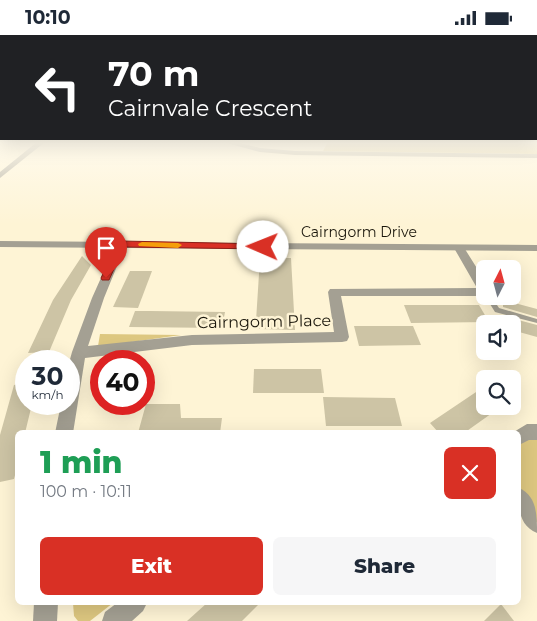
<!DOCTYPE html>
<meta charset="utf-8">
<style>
:root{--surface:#fff;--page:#f6f6f7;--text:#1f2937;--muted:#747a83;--accent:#d93025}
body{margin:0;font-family:Montserrat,sans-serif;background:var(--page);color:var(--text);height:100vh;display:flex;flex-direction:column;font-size:19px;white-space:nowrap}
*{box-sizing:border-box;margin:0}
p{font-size:16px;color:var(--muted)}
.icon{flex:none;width:28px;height:28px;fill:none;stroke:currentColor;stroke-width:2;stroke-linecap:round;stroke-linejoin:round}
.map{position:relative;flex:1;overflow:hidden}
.details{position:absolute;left:15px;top:395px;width:506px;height:175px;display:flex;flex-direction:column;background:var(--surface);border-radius:8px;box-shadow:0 5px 20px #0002}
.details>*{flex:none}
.hud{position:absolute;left:0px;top:0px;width:538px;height:105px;box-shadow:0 5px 20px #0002;background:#202124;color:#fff;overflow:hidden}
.needle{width:32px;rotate:6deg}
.controls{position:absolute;left:476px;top:225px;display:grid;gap:10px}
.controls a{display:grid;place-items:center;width:45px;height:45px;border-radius:8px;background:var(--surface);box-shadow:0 5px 20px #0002;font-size:25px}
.speed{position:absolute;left:15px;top:315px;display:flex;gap:10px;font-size:25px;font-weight:700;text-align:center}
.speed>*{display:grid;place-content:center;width:65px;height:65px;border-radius:50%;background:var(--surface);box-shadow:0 5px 20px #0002;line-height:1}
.speed small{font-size:12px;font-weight:400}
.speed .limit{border:8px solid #d22;background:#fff;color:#111}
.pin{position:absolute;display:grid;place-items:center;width:42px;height:42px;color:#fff;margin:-51px -21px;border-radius:50% 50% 50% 0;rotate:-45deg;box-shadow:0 0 5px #0007}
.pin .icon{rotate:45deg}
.me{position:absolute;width:55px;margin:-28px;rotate:271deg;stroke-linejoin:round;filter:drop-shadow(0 0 4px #0008)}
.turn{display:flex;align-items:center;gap:18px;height:105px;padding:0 25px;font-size:22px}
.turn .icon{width:65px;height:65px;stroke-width:2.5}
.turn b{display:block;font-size:35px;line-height:42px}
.round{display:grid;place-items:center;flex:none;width:52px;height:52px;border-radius:8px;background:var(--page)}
.head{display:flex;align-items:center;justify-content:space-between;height:85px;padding:0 25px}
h1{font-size:30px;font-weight:800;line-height:38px;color:#1e9e55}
.primary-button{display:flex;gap:10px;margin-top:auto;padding:10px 25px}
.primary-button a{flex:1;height:58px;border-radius:8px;background:var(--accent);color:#fff;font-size:20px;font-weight:800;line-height:58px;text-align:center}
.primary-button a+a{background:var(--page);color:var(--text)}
.status{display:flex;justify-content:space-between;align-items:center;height:35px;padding:0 25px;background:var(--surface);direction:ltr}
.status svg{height:14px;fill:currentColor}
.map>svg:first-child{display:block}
</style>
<div class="status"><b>10:10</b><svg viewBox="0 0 49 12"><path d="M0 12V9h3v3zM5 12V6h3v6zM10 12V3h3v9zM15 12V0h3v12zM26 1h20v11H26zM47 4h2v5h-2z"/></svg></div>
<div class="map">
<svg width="537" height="586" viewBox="0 0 537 586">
<rect width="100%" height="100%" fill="#fef4d5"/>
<g fill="#ddc780">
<path d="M328,107H537V119L323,116Z"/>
<path d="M100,299L181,300L103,311H98Z"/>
<path d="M527,397H537V488L519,463V402Z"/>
<path d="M73,568H113L90,586H78L74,581Z"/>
</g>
<g fill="#cdc4a5">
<path d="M82,221L91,230L71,265L49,317L28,318L53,265Z"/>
<path d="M260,223H291L295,295L259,294V286H256Z"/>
<path d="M130,236H152L138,273L113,272Z"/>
<path d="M503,265L537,274V282L503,272Z"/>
<path d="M404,270H479L489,287L411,288Z"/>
<path d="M135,276H150L225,277L222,293L129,292Z"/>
<path d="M503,281L537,290V302L512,295V289H503Z"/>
<path d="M354,291H413L421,310L359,311Z"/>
<path d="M254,334H321L324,358H253Z"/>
<path d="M26,347V369H32L25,398H18V429L14,444L0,447V400L14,350Z"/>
<path d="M485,351V371H502L464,398H439L430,388Z"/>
<path d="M323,362L395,363L402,391H326Z"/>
<path d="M146,369H180L181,383H222L220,398H138Z"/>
<path d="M207,568H260L242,586H187Z"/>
<path d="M501,569L514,586H484Z"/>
</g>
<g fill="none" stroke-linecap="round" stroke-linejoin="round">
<path fill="#a4a093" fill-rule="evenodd" d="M485,261H491L499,273L537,284V288L495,277Z"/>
<g fill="#a4a093" fill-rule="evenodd">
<path d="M37,107H45L0,143V137Z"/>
<path d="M223,107H236L260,113L295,116L537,119V123L295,120L260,117Z"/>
<path d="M121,206L126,209L104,263L88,311L192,300L334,297L328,257L330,254L477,253L454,213L459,210L463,211L485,246V261H341L349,302L347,306L342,307L192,310L85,323L73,398H55L61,369H69V328L72,317L92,263L117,207Z"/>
<path d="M527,389H537V405H529L519,410V398H512Z"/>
<path d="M519,453C537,461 537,480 537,498C518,490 518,471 519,453Z"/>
<path d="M34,568H58L57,586H33Z"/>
<path d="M117,568H147L143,576L132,586H102L105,577Z"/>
</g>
<path fill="#a4a093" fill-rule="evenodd" d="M0,206L537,210V216L0,212Z"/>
</g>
<linearGradient id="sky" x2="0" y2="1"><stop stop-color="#97aeaf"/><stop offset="0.57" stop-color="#fffaec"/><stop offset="1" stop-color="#fffaec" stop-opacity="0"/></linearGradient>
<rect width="537" height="189" fill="url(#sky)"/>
<path fill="#d93025" stroke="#8d1f18" d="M121,206L263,209L267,212L263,214L124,212L109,245H102L101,243L117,209Z"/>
<path fill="#f59e0b" d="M142,207L178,208L182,210L178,213L139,211L138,209Z"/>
<g text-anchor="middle" stroke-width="5" stroke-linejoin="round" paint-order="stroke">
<g font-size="14" fill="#1a160b" stroke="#fef4d5">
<text x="359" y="202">Cairngorm Drive</text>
</g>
<g font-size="16" fill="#1a160b" stroke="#fef4d5">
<text transform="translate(264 286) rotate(-1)" y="6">Cairngorm Place</text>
</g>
</g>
</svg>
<div class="controls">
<a><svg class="needle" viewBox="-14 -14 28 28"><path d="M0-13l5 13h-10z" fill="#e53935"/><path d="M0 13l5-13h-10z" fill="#747a83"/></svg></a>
<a><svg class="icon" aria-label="sound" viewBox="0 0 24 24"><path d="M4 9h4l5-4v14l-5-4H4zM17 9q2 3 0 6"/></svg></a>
<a><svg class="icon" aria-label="search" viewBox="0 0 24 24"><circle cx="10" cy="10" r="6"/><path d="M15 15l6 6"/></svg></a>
</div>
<div class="speed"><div>30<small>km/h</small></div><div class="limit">40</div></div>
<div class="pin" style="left:106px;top:243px;background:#d93025"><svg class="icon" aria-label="arrive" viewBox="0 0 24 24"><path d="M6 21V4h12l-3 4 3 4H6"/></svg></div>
<svg class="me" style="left:263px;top:212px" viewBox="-20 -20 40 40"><circle r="19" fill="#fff"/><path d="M0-13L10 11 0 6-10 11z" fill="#d93025"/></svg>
<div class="hud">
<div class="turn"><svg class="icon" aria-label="left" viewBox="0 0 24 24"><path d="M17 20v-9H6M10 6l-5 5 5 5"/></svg><div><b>70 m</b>Cairnvale Crescent</div></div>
</div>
<section class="details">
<div class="head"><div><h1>1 min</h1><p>100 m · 10:11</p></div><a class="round" style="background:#d93025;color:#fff"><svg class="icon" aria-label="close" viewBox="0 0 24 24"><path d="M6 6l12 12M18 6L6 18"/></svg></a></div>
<div class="primary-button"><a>Exit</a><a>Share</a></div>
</section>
</div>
